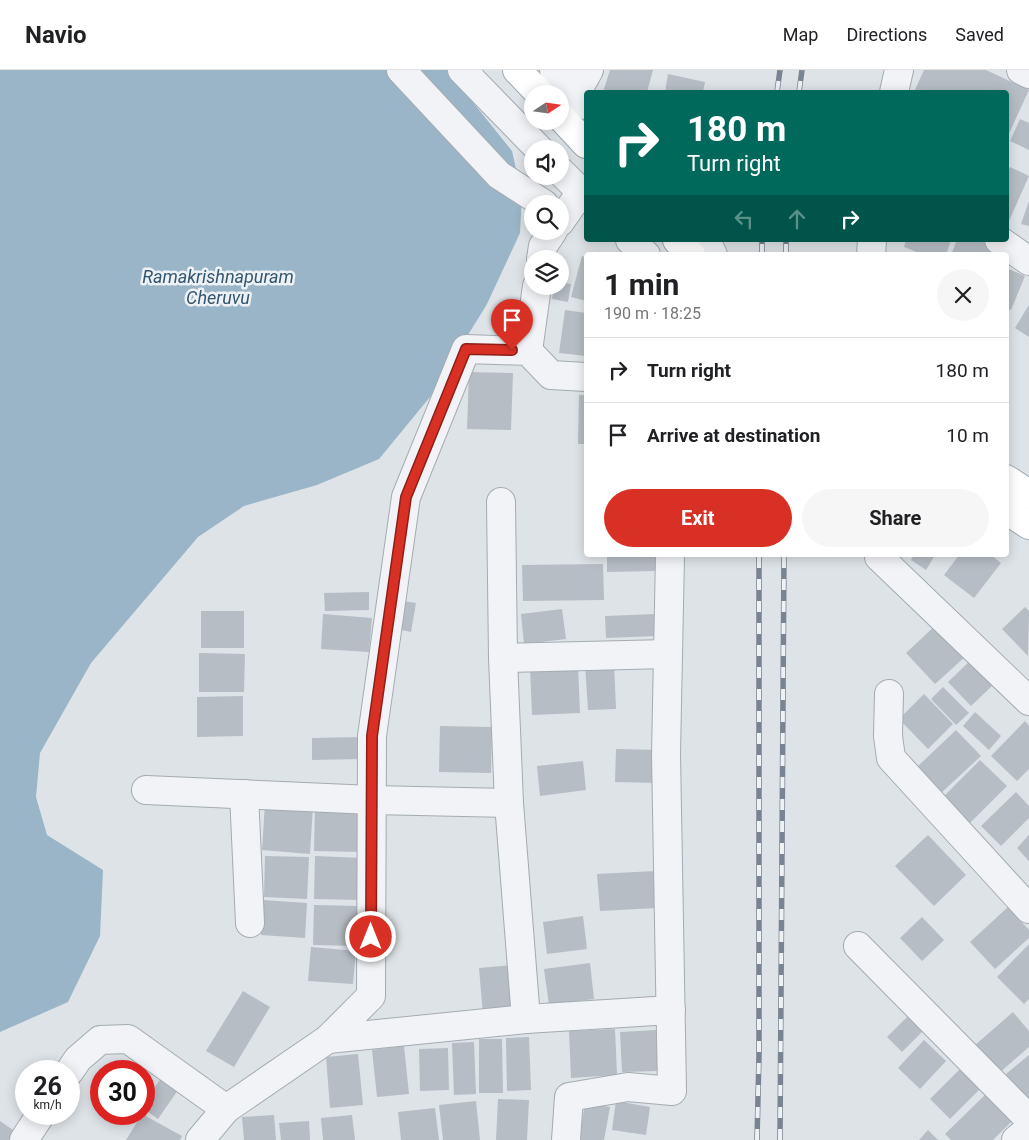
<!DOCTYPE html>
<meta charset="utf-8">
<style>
:root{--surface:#fff;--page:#f6f6f6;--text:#202124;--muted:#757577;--line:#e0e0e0;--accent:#d93025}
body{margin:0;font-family:Roboto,sans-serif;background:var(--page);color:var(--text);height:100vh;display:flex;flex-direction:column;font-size:19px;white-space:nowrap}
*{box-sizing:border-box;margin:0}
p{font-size:16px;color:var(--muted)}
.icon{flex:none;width:28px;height:28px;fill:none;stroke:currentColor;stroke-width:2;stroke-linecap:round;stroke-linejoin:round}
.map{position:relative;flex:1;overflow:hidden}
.side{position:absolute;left:584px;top:182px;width:425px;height:305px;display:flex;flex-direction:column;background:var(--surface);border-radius:5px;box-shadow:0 2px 12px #0003}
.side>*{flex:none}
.top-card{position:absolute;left:584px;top:20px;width:425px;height:152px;border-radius:5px;box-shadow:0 2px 12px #0003;background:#00695c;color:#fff;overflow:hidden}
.needle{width:32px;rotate:77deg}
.fabs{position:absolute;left:524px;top:15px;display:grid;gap:10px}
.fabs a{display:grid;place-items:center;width:45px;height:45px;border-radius:50%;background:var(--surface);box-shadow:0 2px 12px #0003;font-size:25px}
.speed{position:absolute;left:15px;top:990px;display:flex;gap:10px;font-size:25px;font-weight:700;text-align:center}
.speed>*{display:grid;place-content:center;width:65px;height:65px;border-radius:50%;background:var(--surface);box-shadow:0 2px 12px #0003;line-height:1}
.speed small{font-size:12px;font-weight:400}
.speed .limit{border:8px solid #d22;background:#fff;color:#111}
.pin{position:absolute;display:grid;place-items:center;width:42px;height:42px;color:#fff;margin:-51px -21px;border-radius:50% 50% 50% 0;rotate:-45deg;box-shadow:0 0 5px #0007}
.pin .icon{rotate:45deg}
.me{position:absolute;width:55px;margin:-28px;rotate:0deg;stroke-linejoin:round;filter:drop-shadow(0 0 4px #0008)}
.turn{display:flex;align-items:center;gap:18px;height:105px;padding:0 20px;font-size:22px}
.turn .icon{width:65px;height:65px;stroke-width:2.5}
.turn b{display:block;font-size:35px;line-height:42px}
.lanes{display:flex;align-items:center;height:48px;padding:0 20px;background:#0003;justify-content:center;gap:25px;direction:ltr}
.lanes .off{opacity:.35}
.round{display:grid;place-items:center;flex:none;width:52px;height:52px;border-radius:26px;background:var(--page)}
.head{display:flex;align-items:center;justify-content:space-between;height:85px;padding:0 20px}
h1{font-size:30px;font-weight:700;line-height:38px}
.action{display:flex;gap:10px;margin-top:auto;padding:10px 20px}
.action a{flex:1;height:58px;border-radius:30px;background:var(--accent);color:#fff;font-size:20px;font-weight:700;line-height:58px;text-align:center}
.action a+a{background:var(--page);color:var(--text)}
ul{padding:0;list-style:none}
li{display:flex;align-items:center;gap:15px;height:65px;padding:0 20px;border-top:1px solid var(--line)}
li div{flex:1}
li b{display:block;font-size:19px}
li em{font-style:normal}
header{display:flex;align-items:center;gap:30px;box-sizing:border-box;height:70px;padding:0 25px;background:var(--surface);border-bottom:1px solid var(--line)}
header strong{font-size:24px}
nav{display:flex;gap:28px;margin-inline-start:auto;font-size:18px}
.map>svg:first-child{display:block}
</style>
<header>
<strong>Navio</strong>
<nav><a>Map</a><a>Directions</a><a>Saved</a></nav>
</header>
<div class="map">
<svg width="1029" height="1070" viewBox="0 0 1029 1070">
<rect width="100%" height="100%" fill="#dee3e7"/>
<path fill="#9ab5c7" d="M0,0H447L512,81L522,125L520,163L487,234L430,327L379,389L317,415L244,436L198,467L91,593L40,683L36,727L47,765L103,800L100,866L68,932L0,962Z"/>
<g fill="#b6bdc4">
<path d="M610,0H653L647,22H603Z"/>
<path d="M924,0H986L1029,20L1006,70V22H914Z"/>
<path d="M668,4L705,12L703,22H665Z"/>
<path d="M1020,49L1029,53V80L1010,71Z"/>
<path d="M1010,97L1029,106L1009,151L1006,150V105Z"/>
<path d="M1029,131V156L1021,154Z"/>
<path d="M906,170H951L946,185H924L904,177Z"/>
<path d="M957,170H978L992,176L989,185H951Z"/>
<path d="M582,186L586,187V231L571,227Z"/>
<path d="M1006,198L1025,206L1011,240L1006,238Z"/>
<path d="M560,212L571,214L568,232L552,229L554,216H560Z"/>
<path d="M1029,235V267L1015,258Z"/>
<path d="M565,240L586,243V286L559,283Z"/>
<path d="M469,302L513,303L511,360L467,359Z"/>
<path d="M579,325H586V374H578Z"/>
<path d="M607,485H656V501L607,502Z"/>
<path d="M914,485H935L926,500L911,490Z"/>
<path d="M959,485H991L1001,493L974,528L944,505Z"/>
<path d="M603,494L604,530L523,531L522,495Z"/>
<path d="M369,522V540L325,541L324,523Z"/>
<path d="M397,530L416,533L411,562L392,558Z"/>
<path d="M1025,537L1029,541L1028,586L1002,559Z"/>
<path d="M562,539L566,569L524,574L521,544Z"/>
<rect x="201" y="541" width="43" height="37"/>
<path d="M323,544L372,548L369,582L321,579Z"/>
<path d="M656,544L657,566L606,568L605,546Z"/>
<path d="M937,554L967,585L935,614L906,583Z"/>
<path d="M199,583L245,584L244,622H199Z"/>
<path d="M972,589L995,613L971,636L948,612Z"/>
<path d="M614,593L616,639L588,640L585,594Z"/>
<path d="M578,595L580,643L532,645L530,597Z"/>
<path d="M943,617L969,643L956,655L931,629Z"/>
<path d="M924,624L953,654L928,679L899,649Z"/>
<path d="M243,626V666L197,667V627Z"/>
<path d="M975,642L1001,666L989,680L963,656Z"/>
<path d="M1025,651L1029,656V699L1017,711L991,686Z"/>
<path d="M440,656L492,657L491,703L439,702Z"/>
<path d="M956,660L981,686L940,724L916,698Z"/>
<path d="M360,667L361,689L312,690V668Z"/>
<path d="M616,679L659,680V713L615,712Z"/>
<path d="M980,690L1007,716L967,756L940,730Z"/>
<path d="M583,691L586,720L540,726L537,696Z"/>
<path d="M1016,722L1029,736V748L1001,776L981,756Z"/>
<path d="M265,733L313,736L310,784L262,780Z"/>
<path d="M315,736L362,737L361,782L314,781Z"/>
<path d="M928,765L966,805L934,836L895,796Z"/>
<path d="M1029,765V791L1017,778Z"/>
<path d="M265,786L309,787L307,829L264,827Z"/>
<path d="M315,786L362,788L361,830L314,829Z"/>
<path d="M655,801L657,838L600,841L597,804Z"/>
<path d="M263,830L307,833L305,868L261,865Z"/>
<path d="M314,835L359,836L358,876L313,875Z"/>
<path d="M1008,837L1029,860V868L995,899L970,872Z"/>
<path d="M583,846L587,879L547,884L543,852Z"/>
<path d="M922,847L944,870L922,891L900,868Z"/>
<path d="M1029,874V929L1024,934L997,907Z"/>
<path d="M311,877L356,881L353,914L308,911Z"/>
<path d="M590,893L594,929L549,935L544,899Z"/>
<path d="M514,895L518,941L483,945L479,898Z"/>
<path d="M243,921L270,937L234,997L206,981Z"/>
<path d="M1013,942L1029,961V977L998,1004L974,976Z"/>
<path d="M909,945L924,960L902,982L887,967Z"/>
<path d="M615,959L617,1005L571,1008L569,961Z"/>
<path d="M656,960L658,1001L622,1002L620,962Z"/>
<path d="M529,967L531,1020L507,1021L506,968Z"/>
<path d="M479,969H502L503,1023H479Z"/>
<path d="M924,970L946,991L920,1019L898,998Z"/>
<path d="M474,972L476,1024L454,1025L452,973Z"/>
<path d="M404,976L409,1024L377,1027L372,980Z"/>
<path d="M448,978L449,1020L420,1021L419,979Z"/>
<path d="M358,984L363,1035L330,1038L326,987Z"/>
<path d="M1029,985V1031L1006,1004Z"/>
<path d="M963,996L983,1016L950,1049L930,1029Z"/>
<path d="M161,1008L178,1020L158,1049L144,1039V1033Z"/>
<path d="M989,1021L1015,1048L993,1070H951L945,1064Z"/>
<path d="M498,1029L529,1030L527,1070H496Z"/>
<path d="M476,1031L480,1070H443L439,1035Z"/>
<path d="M616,1031L650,1037L646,1065L612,1060Z"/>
<path d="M585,1033L610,1037L604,1070H579Z"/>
<path d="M435,1038L439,1070H401L398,1042Z"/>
<path d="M142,1044L182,1066L180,1070H126Z"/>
<path d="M274,1045L276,1070H244L242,1047Z"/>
<path d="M352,1045L355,1070H323L321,1048Z"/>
<path d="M0,1051L16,1062L11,1070H0Z"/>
<path d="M309,1051L310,1070H281L279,1053Z"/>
<path d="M928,1060L938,1070H919Z"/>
</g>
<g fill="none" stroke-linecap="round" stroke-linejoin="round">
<g stroke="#a4abb1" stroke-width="30">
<g id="minor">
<path d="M401,0L499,105L544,134"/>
<path d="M462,0L539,79"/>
<path d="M554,0L586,35"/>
<path d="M1021,0L1029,4"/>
<path d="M894,22L899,0"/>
<path d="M576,23L589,0"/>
<path d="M560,101L586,127"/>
<path d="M560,152L581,122"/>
<path d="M630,170L646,185"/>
<path d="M706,170L713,185"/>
<path d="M999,170L1029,191"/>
<path d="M871,185L872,170"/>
<path d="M541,189L543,176L553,161"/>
<path d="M528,281L537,216"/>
<path d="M501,432L503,588L509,733L526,949"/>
<path d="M879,487L1029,631"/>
<path d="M503,588L668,584"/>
<path d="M889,624L888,666L891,688L1029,839"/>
<path d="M146,720L372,730L509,733"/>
<path d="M244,724L250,853"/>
<path d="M858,876L1029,1049"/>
<path d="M328,969L526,949L671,940"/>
<path d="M69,1002L78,989L100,970L128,969L226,1039"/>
<path d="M24,1070L41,1044"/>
<path d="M200,1070L226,1039L328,969L371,926L372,666L406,427L466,279L528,281L551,305L586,307"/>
<path d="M566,1070L569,1027L628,1017L672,1021L666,684L670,485"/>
<path d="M1016,1070L1029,1059"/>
</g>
</g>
<g stroke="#9ea9b3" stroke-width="30">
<g id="major">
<path d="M517,0L540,24"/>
<path d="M560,46L586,74"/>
<path d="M677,170L691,185"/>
<path d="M1006,409L1029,424"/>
<path d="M1006,440L1029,455"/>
</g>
</g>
<use href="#minor" stroke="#f1f3f6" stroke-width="28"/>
<use href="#major" stroke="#fff" stroke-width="28"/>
<g stroke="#788491" stroke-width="5.5">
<g id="rail">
<path d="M777,22L780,0"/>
<path d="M799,22L802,0"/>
<path d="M762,185V170"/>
<path d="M786,185V170"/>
<path d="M757,1070L759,985V485"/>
<path d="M780,1070L784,485"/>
</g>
</g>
<use href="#rail" stroke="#eef2f5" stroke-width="4" stroke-dasharray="11" stroke-linecap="butt"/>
</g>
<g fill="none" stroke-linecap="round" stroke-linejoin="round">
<g stroke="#8d1f18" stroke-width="12">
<path id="route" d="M371,867L372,666L406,427L466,279L512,280"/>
</g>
<use href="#route" stroke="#d93025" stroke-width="9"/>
</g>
<g text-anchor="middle" stroke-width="5" stroke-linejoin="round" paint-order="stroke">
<g font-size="18" font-style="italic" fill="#335671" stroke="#eef2f5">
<text x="218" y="213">Ramakrishnapuram<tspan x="218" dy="21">Cheruvu</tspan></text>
</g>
</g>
</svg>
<div class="fabs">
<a><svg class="needle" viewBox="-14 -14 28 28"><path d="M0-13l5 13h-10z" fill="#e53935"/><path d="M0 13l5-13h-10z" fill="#757577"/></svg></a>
<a><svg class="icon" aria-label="sound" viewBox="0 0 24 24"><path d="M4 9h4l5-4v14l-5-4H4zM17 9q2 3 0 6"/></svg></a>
<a><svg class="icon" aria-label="search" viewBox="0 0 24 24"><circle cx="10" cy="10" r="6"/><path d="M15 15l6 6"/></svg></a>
<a><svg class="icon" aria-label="layers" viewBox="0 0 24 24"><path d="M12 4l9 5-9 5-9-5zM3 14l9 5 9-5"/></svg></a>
</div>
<div class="speed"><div>26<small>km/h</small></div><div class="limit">30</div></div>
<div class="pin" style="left:512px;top:280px;background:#d93025"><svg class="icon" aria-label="arrive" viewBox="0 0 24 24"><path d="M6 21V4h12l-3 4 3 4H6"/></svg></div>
<svg class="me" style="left:371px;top:867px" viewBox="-20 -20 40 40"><circle r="17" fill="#d93025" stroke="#fff" stroke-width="3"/><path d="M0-11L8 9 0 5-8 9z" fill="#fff"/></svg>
<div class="top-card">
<div class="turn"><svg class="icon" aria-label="right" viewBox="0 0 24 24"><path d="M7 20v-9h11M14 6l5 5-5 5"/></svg><div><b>180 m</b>Turn right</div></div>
<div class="lanes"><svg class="icon off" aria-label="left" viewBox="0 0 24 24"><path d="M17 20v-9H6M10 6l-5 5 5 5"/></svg><svg class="icon off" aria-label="ahead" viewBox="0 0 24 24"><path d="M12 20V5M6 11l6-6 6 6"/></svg><svg class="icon" aria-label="right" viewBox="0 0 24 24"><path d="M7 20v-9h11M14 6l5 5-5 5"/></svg></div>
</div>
<section class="side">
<div class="head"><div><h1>1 min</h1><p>190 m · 18:25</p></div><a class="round"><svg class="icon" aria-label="close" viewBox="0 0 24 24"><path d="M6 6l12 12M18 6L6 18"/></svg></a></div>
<ul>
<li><svg class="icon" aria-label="right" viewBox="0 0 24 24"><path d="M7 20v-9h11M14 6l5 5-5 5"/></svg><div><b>Turn right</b></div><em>180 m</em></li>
<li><svg class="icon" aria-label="arrive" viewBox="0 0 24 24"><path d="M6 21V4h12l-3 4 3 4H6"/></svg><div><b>Arrive at destination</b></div><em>10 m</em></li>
</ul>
<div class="action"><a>Exit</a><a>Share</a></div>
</section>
</div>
